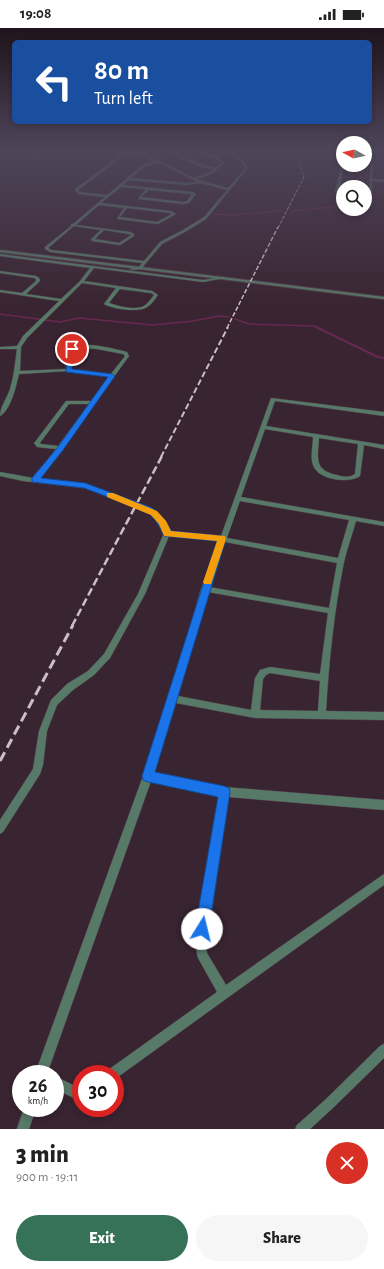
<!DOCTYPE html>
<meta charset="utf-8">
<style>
:root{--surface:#fff;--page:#f6f6f6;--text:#222;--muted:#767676;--accent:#357258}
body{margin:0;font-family:"Alegreya Sans",sans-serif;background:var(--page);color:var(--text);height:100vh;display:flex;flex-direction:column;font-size:15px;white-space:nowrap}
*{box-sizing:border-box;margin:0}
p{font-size:13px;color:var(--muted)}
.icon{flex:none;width:22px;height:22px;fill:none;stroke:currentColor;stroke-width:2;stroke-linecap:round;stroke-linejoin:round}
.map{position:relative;height:1101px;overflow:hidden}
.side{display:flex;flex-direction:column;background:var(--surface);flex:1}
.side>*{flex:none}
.banner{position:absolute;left:12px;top:12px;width:360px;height:84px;border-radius:6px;box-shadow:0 2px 6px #0003;background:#1a4fa0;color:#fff;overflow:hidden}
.needle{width:26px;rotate:278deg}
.tools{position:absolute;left:336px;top:108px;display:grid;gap:8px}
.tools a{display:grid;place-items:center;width:36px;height:36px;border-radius:50%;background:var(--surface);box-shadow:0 2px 6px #0003;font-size:20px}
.speed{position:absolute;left:12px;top:1037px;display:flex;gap:8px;font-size:20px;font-weight:700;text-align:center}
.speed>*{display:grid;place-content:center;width:52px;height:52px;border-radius:50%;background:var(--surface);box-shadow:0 2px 6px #0003;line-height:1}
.speed small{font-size:10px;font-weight:400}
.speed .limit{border:6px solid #d22;background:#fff;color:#111}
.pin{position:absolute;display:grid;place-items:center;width:34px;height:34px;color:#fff;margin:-17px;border:2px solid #fff;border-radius:50%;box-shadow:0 1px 4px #0007}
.me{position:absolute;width:44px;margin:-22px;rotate:9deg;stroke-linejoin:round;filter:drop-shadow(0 0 3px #0008)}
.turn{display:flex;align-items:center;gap:14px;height:84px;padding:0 16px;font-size:18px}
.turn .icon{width:52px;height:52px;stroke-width:2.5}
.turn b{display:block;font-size:28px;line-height:34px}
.round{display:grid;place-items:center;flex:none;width:42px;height:42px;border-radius:21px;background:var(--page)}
.summary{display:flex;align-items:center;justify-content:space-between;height:68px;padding:0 16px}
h1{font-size:24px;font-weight:800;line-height:30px}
.cta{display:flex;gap:8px;margin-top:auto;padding:8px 16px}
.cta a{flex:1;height:46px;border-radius:24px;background:var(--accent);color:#fff;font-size:16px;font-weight:800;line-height:46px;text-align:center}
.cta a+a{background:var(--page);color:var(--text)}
.status{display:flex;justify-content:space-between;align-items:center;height:28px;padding:0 20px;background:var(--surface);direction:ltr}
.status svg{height:11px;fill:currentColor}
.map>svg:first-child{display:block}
</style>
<div class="status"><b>19:08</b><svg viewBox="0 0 49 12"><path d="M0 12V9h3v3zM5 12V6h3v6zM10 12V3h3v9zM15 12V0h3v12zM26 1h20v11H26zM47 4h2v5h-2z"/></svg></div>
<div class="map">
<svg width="384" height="1101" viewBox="0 0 384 1101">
<rect width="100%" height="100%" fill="#392431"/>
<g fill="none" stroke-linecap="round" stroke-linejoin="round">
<g stroke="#672952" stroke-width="1">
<path d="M365,171L384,165"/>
<path d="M291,183L343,178"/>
<path d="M213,186L232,187L282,183"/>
</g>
<g stroke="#672952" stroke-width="1.5">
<path d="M0,286L60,294L79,290L153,297L193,293L219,288L229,289"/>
<path d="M235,291L249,296L314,298L318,300"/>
</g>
<path stroke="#672952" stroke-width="2" d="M316,299L378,329L384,330"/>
<g stroke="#55424e" stroke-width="1">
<g id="minor">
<path d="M31,123H33L36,130H34Z"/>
<path d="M135,123H139L194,150L209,145L214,141L201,139L174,127V125L180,123H184L177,126L203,137L216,140L222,135L220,133L197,123C205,123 220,128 224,135C215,144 210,147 196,151L202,153L228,160L245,141C242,131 234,128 226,123C236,123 245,132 247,141L206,191L185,204L162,216L141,241L132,242L130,241L139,239L142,235L50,224L45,221V219L71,198V196H73L105,169L78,166L75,161L122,126ZM137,125L156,134L144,136L107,167L79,164L78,162L124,128ZM159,135L198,154L187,155L131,150L146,138ZM129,152L187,157L201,155L227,162L204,189L183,202L160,214L144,233L51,222L48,220L74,198L101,202L91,211L92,213L120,217L134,208V206L130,204L76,197L99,177L124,180L117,191L158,196L176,186L171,183L101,175L121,159L146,161L138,171L183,176L189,175L196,166L192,164L123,157ZM149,162L191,166H192L187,173L183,174L141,169ZM127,180L170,185L172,186L157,194L120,189ZM104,202L129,206L131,207L119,215L95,211Z"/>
<path d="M343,123V125L335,123Z"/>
<path d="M372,123H374L372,151L384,152V154L372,153V164L365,167V165L369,164Z"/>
<path d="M384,123V125L378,123Z"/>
<path d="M343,134V137H344L339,164L343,165V167L335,164L342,135Z"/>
<path d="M0,226L203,252L223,249L225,250L203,254L94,240L84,253L152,263L158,267C155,271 152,276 147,279C139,285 112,281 104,276L116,260L82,255L27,310L21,319L20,343L66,341C66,334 65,324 71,320C80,312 115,321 127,324L129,328L62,421L39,451L85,456L103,462L116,469L156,483L165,493L169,503L221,508L271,370L384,384V388L275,373L266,398L384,417V421L364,417L360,448C349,456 318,452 313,437C310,429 313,417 313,409L265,401L241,469L384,494V498L356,493C352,507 347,521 344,534C334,583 329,633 326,683L384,684V692L255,690L176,675L154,745L224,759L384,772V782L228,769L206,913L207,925L226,957L384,846V857L115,1051V1046H106L108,1042L217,964L198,930L197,926L196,913L219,767L151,753L47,1046H35L143,748L169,671L201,561L219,513L169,508L145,566L110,630L94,647L73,662L57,677L47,703L43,737L40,746L3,804L0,806V792L33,741L39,703L51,672L67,656L88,643L104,626L138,566L164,505L160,496L152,487L112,471L99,464L85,460L23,453L0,448V444L33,450L56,421L37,419L34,415L35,414L66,373H91L109,349L68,343L19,346C16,358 11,382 0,388C0,379 7,370 10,361C14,348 15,335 17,321H0V319L17,318L23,308L59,273L0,264V262L22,265L36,253V251L34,250L0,245V243L36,248L39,250L40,253L26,266L61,271L80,253L90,240L0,228ZM120,261L151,265L154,267C151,271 147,277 142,279C132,282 118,278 109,275ZM77,320L97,321L123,326L125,328L111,346L71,341C71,334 70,324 77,320ZM69,376H89L58,418L41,416L40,415ZM319,410L358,416L355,446C349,450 343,449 337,447C313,442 318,429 319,410ZM240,473L349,492L338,530L227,510ZM225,514L337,535L329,580L209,559ZM208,564L328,585L320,646L270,639L260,642L255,650L251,682L178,668ZM270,645L320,653L318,683L260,682L263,651L266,647Z"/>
<path d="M384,1016V1030L334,1079L310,1101H295L297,1097L326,1071L380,1018Z"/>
<path d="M55,1048L77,1059L81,1058V1070L76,1071L55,1061Z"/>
<path d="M24,1080H36L29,1101H17Z"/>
</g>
</g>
<g stroke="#55424e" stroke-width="2">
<path id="tertiary" d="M0,222L384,269V271L0,224Z"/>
</g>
<use href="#minor" fill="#577967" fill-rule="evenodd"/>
<use href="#tertiary" fill="#577967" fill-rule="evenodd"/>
<path stroke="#cdbec6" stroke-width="1" stroke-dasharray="3.5 1.5" stroke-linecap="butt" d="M278,200L304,149L298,132L287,123"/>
<path stroke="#cdbec6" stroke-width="1.5" stroke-dasharray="4.5 2" stroke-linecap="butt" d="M227,300L278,199"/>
<path stroke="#cdbec6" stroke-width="2" stroke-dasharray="6 3" stroke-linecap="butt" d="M161,429L228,299"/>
<path stroke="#cdbec6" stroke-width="2.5" stroke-dasharray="8 3.5" stroke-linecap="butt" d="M72,598L162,428"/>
<path stroke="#cdbec6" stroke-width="3" stroke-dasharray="10 5" stroke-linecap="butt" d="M0,733L73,597"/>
</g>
<linearGradient id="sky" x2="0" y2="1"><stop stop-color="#1f141b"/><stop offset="0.44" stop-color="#4e455a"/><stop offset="1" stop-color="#4e455a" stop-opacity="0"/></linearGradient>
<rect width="384" height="277" fill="url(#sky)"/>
<path fill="#1a73e8" stroke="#114b97" d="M70,319L75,321L73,324L72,341L112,346L115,348L63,422L41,450L85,455L150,479C160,485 166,492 171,503L222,508L226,511L155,744L224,758L229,760L230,764L209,901L207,906L202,908L197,906L195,901L218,769L148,754L143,752L142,748L217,513L164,508C159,497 155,489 145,483L84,460L32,454V450L58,419L108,349L66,344L67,324Z"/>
<path fill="#f59e0b" d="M107,465H113L157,483L166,493L171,503L225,508L226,511L211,556H204L203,554L217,513L164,508L159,496L151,487L107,469Z"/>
</svg>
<div class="tools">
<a><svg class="needle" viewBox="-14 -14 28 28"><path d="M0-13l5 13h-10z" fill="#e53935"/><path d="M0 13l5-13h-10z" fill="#767676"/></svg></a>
<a><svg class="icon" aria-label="search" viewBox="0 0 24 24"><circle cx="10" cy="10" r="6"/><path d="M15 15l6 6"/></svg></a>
</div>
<div class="speed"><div>26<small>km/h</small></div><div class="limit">30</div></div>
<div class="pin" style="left:72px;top:321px;background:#d93025"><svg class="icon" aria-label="arrive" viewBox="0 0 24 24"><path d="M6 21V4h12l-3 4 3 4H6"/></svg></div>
<svg class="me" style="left:202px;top:901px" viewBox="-20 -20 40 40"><circle r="19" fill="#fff"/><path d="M0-13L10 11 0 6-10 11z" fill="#1a73e8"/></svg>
<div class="banner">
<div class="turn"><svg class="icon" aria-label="left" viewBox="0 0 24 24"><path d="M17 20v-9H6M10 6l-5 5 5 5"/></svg><div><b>80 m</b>Turn left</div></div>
</div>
</div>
<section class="side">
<div class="summary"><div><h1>3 min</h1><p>900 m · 19:11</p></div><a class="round" style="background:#d93025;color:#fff"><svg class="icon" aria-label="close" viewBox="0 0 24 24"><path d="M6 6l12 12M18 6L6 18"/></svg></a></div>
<div class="cta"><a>Exit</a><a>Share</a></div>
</section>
